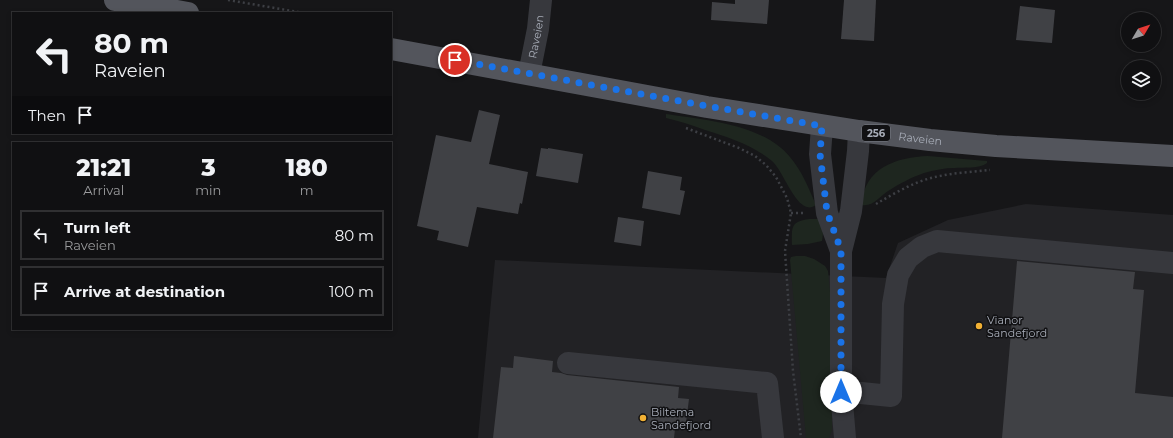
<!DOCTYPE html>
<style>
:root{--surface:#101012;--page:#1e1e20;--text:#f1f3f6;--muted:#9c9d9f;--line:#303032}
body{margin:0;font-family:Montserrat,sans-serif;background:var(--page);color:var(--text);height:100vh;display:flex;flex-direction:column;font-size:15px;white-space:nowrap}
*{box-sizing:border-box;margin:0}
p{font-size:13px;color:var(--muted)}
.icon{flex:none;width:22px;height:22px;fill:none;stroke:currentColor;stroke-width:2;stroke-linecap:round;stroke-linejoin:round}
.map{position:relative;flex:1;overflow:hidden}
.side{position:absolute;left:12px;top:142px;width:380px;height:188px;display:flex;flex-direction:column;background:var(--surface);border-radius:0px;box-shadow:0 2px 6px #0003,0 0 0 1px var(--line)}
.side>*{flex:none}
.banner{position:absolute;left:12px;top:12px;width:380px;height:122px;border-radius:0px;box-shadow:0 2px 6px #0003,0 0 0 1px var(--line);background:#101012;color:var(--text);overflow:hidden}
.needle{width:26px;rotate:51deg}
.buttons{position:absolute;left:1121px;top:12px;display:grid;gap:8px}
.buttons a{display:grid;place-items:center;width:40px;height:40px;border-radius:50%;background:var(--surface);box-shadow:0 2px 6px #0003,0 0 0 1px var(--line);font-size:20px}
.pin{position:absolute;display:grid;place-items:center;width:34px;height:34px;color:#fff;margin:-17px;border:2px solid #fff;border-radius:50%;box-shadow:0 1px 4px #0007}
.me{position:absolute;width:44px;margin:-22px;rotate:0deg;stroke-linejoin:round;filter:drop-shadow(0 0 3px #0008)}
.turn{display:flex;align-items:center;gap:14px;height:84px;padding:0 16px;font-size:18px}
.turn .icon{width:52px;height:52px;stroke-width:2.5}
.turn b{display:block;font-size:28px;line-height:34px}
.then{display:flex;align-items:center;height:38px;padding:0 16px;background:#0003;gap:8px;font-size:15px}
.eta{display:flex;justify-content:space-evenly;align-items:center;height:68px;text-align:center}
.eta b{font-size:24px;font-weight:800;line-height:28px}
ul{padding:0;list-style:none}
li{display:flex;align-items:center;gap:12px;height:50px;margin:0 8px 6px;padding:0 8px;border:2px solid var(--line);border-radius:0px}
li div{flex:1}
li b{display:block;font-size:15px}
li em{font-style:normal}
.map>svg:first-child{display:block}
</style>
<div class="map">
<svg width="1173" height="438" viewBox="0 0 1173 438">
<rect width="100%" height="100%" fill="#161618"/>
<path fill="#222225" d="M1026,204L1173,215V438H478L495,260L886,278L898,243L948,220Z"/>
<g fill="#1e261f">
<path d="M666,114C705,120 763,124 790,157C802,171 809,189 816,205C813,207 810,208 807,207C793,203 783,171 772,161C753,145 727,137 705,130C692,125 679,121 666,118Z"/>
<path d="M928,156L987,161V163C979,169 964,167 954,168C945,168 934,170 924,173C912,177 899,184 888,191C880,196 873,207 862,205C863,168 897,157 928,156Z"/>
<path d="M809,219H820L823,234L822,241L808,244L792,245C792,227 790,222 809,219Z"/>
<path d="M796,256H805L814,259L825,266L828,271L830,292V378L832,419V430L829,438H806L790,260L791,257Z"/>
</g>
<g fill="#404145">
<path d="M735,0H769L767,24L711,20L712,2L735,4Z"/>
<path d="M844,0H876L874,41L841,39Z"/>
<path d="M1020,6L1055,10L1052,43L1016,40Z"/>
<path d="M479,110L500,115L489,164L528,172L522,204L520,203L518,214L477,207L468,247L437,240L439,231L417,226L436,135L471,142Z"/>
<path d="M541,148L548,149V148L583,154L578,183L536,176Z"/>
<path d="M648,171L682,177L680,190L685,191L680,215L642,208Z"/>
<path d="M618,217L644,221L641,246L614,242Z"/>
<path d="M1017,261L1135,272L1133,289L1144,290L1135,393L1173,397V438H1002Z"/>
<path d="M514,356L553,361L552,372L561,373L567,375L679,387L678,398L689,399L685,430L675,429L674,438H493L501,367L513,368Z"/>
</g>
<g fill="none" stroke-linecap="round" stroke-linejoin="round">
<g stroke="#3d3f44" stroke-width="2.5" stroke-dasharray="2 3" stroke-linecap="butt">
<path d="M228,0L304,13"/>
<path d="M686,128L739,148L755,156L766,165L776,177L787,198L791,213L785,251L793,371L801,438"/>
<path d="M876,204C893,194 912,183 931,178C950,173 971,172 990,170"/>
<path d="M791,213H804"/>
</g>
<g stroke="#37383d" stroke-width="22">
<path id="s1" d="M529,74L538,29L541,0"/>
<path d="M822,126L820,154L827,213L841,251"/>
<path d="M568,363L767,383L773,438"/>
<path d="M841,391L891,396L893,304L898,275L908,258L922,247L937,241L1173,263"/>
<path d="M845,438L841,391V251L851,211L858,151L859,131"/>
</g>
<g stroke="#53555c" stroke-width="22">
<path d="M115,0L188,13"/>
<path id="s2" d="M391,49L707,107L859,131L930,140L996,146L1173,156"/>
</g>
</g>
<g fill="none" stroke-linecap="round" stroke-linejoin="round">
<path stroke="#1a73e8" stroke-width="7" stroke-dasharray="0 12.6" d="M455,60L707,106L822,126L820,154L827,212L841,250V392"/>
</g>
<g fill="#f2b134" stroke="#111113" stroke-width="1.5">
<circle cx="979" cy="326" r="4"/>
<circle cx="643" cy="418" r="4"/>
</g>
<g text-anchor="middle" stroke-width="3" stroke-linejoin="round" paint-order="stroke">
<rect fill="#111113" stroke="#7b7e86" stroke-width="1" x="862" y="125" width="28" height="16" rx="3"/>
<g font-size="10" font-weight="bold" fill="#a8adb8">
<text x="876" y="137">256</text>
</g>
<g font-size="11" fill="#a8adb8" stroke="#111113">
<text dy="4" stroke="none"><textPath href="#s1" startOffset="38">Raveien</textPath></text>
<text dy="4" stroke="none"><textPath href="#s2" startOffset="537">Raveien</textPath></text>
</g>
<g font-size="11" fill="#a8adb8" stroke="#111113" text-anchor="start">
<text x="987" y="324">Vianor<tspan x="987" dy="13">Sandefjord</tspan></text>
<text x="651" y="416">Biltema<tspan x="651" dy="13">Sandefjord</tspan></text>
</g>
</g>
</svg>
<div class="buttons">
<a><svg class="needle" viewBox="-14 -14 28 28"><path d="M0-13l5 13h-10z" fill="#e53935"/><path d="M0 13l5-13h-10z" fill="#9c9d9f"/></svg></a>
<a><svg class="icon" aria-label="layers" viewBox="0 0 24 24"><path d="M12 4l9 5-9 5-9-5zM3 14l9 5 9-5"/></svg></a>
</div>
<div class="pin" style="left:455px;top:60px;background:#d93025"><svg class="icon" aria-label="arrive" viewBox="0 0 24 24"><path d="M6 21V4h12l-3 4 3 4H6"/></svg></div>
<svg class="me" style="left:841px;top:392px" viewBox="-20 -20 40 40"><circle r="19" fill="#fff"/><path d="M0-13L10 11 0 6-10 11z" fill="#1a73e8"/></svg>
<div class="banner">
<div class="turn"><svg class="icon" aria-label="left" viewBox="0 0 24 24"><path d="M17 20v-9H6M10 6l-5 5 5 5"/></svg><div><b>80 m</b>Raveien</div></div>
<div class="then">Then<svg class="icon" aria-label="arrive" viewBox="0 0 24 24"><path d="M6 21V4h12l-3 4 3 4H6"/></svg></div>
</div>
<section class="side">
<div class="eta">
<div><b>21:21</b><p>Arrival</p></div>
<div><b>3</b><p>min</p></div>
<div><b>180</b><p>m</p></div>
</div>
<ul>
<li><svg class="icon" aria-label="left" viewBox="0 0 24 24"><path d="M17 20v-9H6M10 6l-5 5 5 5"/></svg><div><b>Turn left</b><p>Raveien</p></div><em>80 m</em></li>
<li><svg class="icon" aria-label="arrive" viewBox="0 0 24 24"><path d="M6 21V4h12l-3 4 3 4H6"/></svg><div><b>Arrive at destination</b></div><em>100 m</em></li>
</ul>
</section>
</div>
